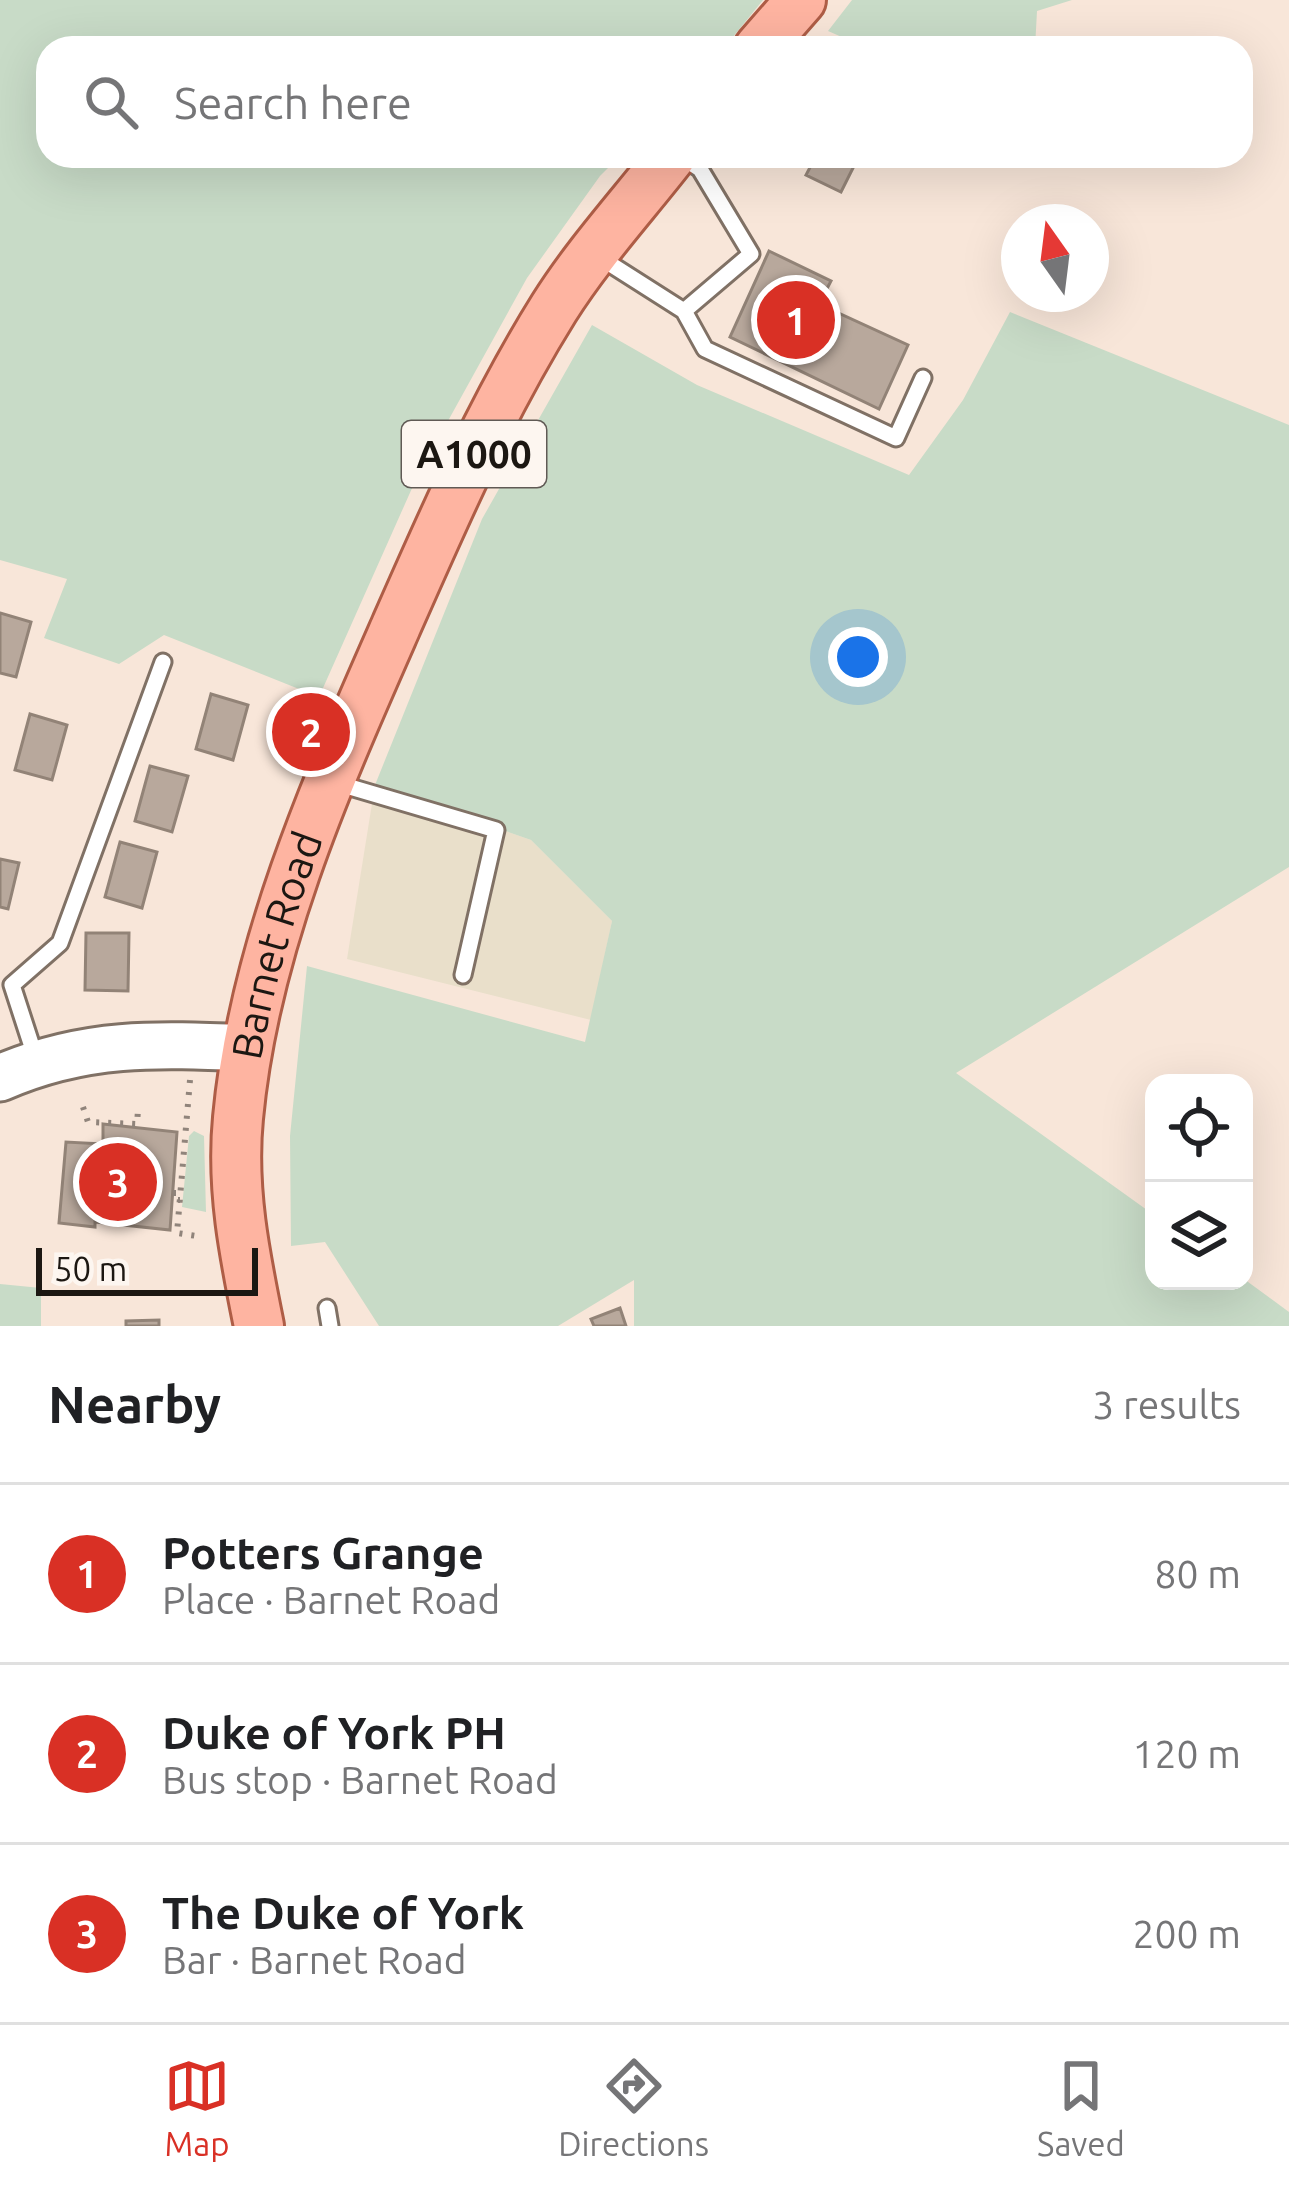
<!DOCTYPE html>
<html lang="en">
<head>
<meta charset="utf-8">
<style>
	:root { --surface:#fff; --page:#f2f2f2; --text:#202124; --muted:#757577; --line:#e0e0e0; --accent:#d93025 }
	body { margin:0; font-family:Ubuntu,sans-serif; background:var(--page); color:var(--text) }
	.controls { position:absolute; right:36px; bottom:36px; display:grid; overflow:hidden; border-radius:24px; box-shadow:0 12px 48px #0002 }
	.controls button { width:108px; height:108px; display:grid; place-items:center; padding:0; border:0; border-bottom:3px solid var(--line); background:var(--surface); color:var(--text); font:60px sans-serif }
	.compass { position:absolute; left:1001px; top:204px; width:108px; height:108px; border-radius:50%; background:var(--surface); box-shadow:0 12px 48px #0002; rotate:346deg }
	.scale { position:absolute; left:36px; bottom:30px; width:222px; box-sizing:border-box; padding-left:12px; border:6px solid #1c1712; border-top:0; font-size:33px; line-height:42px; white-space:nowrap; color:#1c1712; -webkit-text-stroke:9px #fdf6f0; paint-order:stroke }
	.you { position:absolute; left:858px; top:657px; width:42px; height:42px; margin:-30px; border:9px solid #fff; border-radius:50%; background:#1a73e8; box-shadow:0 0 0 18px #1a73e833 }
	.badge { display:grid; place-items:center; width:78px; height:78px; border-radius:50%; background:var(--accent); color:#fff; font-size:39px; font-weight:700 }
	.pin { position:absolute; translate:-50% -50%; border:6px solid #fff; box-shadow:0 3px 12px #0006 }
	.list { margin:0; padding:0; list-style:none }
	h2 { display:flex; justify-content:space-between; align-items:center; height:156px; margin:0; padding:0 48px; font-size:51px }
	h2 small { font-size:39px; font-weight:400; color:var(--muted) }
	.list li { display:grid; grid-template-columns:78px 1fr auto; gap:36px; align-items:center; box-sizing:border-box; height:180px; padding:0 48px; border-top:3px solid var(--line) }
	.list b { display:block; font-size:45px; white-space:nowrap }
	.list p { margin:0; font-size:39px; white-space:nowrap; color:var(--muted) }
	.list em { font-size:39px; font-style:normal; color:var(--muted) }
	.icon { flex:none; width:66px; height:66px; fill:none; stroke:currentColor; stroke-width:2; stroke-linecap:round; stroke-linejoin:round }
	.map { position:relative; flex:none; width:1289px; height:1326px; overflow:hidden }
	.search { position:absolute; background:var(--surface); box-shadow:0 12px 48px #0002; left:36px; right:36px; top:36px; height:132px; display:flex; align-items:center; gap:30px; box-sizing:border-box; padding:0 42px; border-radius:36px; color:var(--muted); font-size:45px }
	.sheet { height:696px; background:var(--surface) }
	nav { display:flex; justify-content:space-around; align-items:center; box-sizing:border-box; height:168px; border-top:3px solid var(--line); background:var(--surface); font-size:33px; color:var(--muted) }
	nav a { display:grid; justify-items:center; gap:6px }
	nav .on { color:var(--accent) }
	.map>svg:first-child { display:block }
	.industrial { fill:#e9dfca }
	.green { fill:#c8dbc7 }
	.building { fill:#b8a89c; stroke:#928377; stroke-width:3 }
	.lines { fill:none; stroke-linecap:round; stroke-linejoin:round }
	.lane-casing { stroke:#807165; stroke-width:21 }
	.secondary-casing { stroke:#807165; stroke-width:51 }
	.primary-casing { stroke:#ae5d46; stroke-width:54 }
	.path { stroke:#90847b; stroke-width:6; stroke-dasharray:3 9; stroke-linecap:butt }
	.lane { stroke:#fff; stroke-width:15 }
	.secondary { stroke:#fff; stroke-width:45 }
	.primary { stroke:#feb4a1; stroke-width:48 }
	.labels { text-anchor:middle; stroke-width:12; stroke-linejoin:round; paint-order:stroke }
	.shield { fill:#fdf6f0; stroke:#605a55; stroke-width:3 }
	.shield-label { font-size:39px; font-weight:bold; fill:#1c1712 }
	.street-label { font-size:42px; fill:#1c1712; stroke:#fdf6f0 }
</style>
</head>
<body>
<div class="map">
<svg width="1289" height="1326" viewBox="0 0 1289 1326">
	<rect width="100%" height="100%" fill="#f8e6d9"/>
	<!-- industrial -->
	<path class="industrial" d="M375 785 531 840 612 921 591 1020 347 959Z"/>
	<!-- green -->
	<path class="green" d="M0 0H763L724 48H48V156H620L600 176 527 278 417 477 319 697 164 635 119 664 44 638 67 579 0 560Z
		M852 0H1072L1037 11 1035 48H867L828 31Z
		M1010 312 1289 425V867L956 1073 1154 1215V1281L1244 1279 1289 1312V1326H634V1280L558 1326H379L325 1242 291 1246 290 1136 307 966 585 1042 612 921 531 840 375 785 482 519 592 325 697 385 909 475 963 400Z
		M194 1131 204 1136 206 1212 182 1207 189 1136Z
		M0 1284 41 1288V1326H0Z"/>
	<!-- building -->
	<path class="building" d="M816 156H859L841 192 806 175Z
		M769 251 831 281 819 304 908 345 879 409 730 337Z
		M0 613 31 622 16 677 0 673Z
		M211 694 248 705 233 760 196 749Z
		M30 714 67 725 52 780 15 770Z
		M150 766 188 776 172 832 135 821Z
		M120 842 157 852 142 908 105 897Z
		M0 859 19 863 8 909 0 907Z
		M86 933H129L128 991 85 990Z
		M103 1124 177 1132 170 1230 95 1222V1227L59 1223 66 1142 103 1144Z
		M620 1308 626 1326H594L591 1319Z
		M159 1320V1326H126V1321Z"/>
	<g class="lines">
		<!-- lane casing -->
		<g class="lane-casing">
			<path id="lane" d="M596 255 684 311 751 254 700 169 680 156
				M684 311 705 349 896 438 923 378
				M333 782 496 830 463 975
				M36 1059 12 985 60 943 163 662
				M327 1308 330 1326"/>
		</g>
		<!-- secondary casing -->
		<g class="secondary-casing">
			<path id="secondary" d="M0 1078C84 1041 157 1044 247 1048"/>
		</g>
		<!-- primary casing -->
		<g class="primary-casing">
			<g id="primary">
				<path d="M759 48 801 0"/>
				<path id="s1" d="M259 1326C245 1257 231 1189 238 1118 254 946 327 783 396 626 444 517 491 409 554 308 588 254 632 206 671 156"/>
			</g>
		</g>
		<!-- path -->
		<path class="path" d="M190 1080 177 1233 203 1237
			M83 1107 88 1122 137 1124 138 1110
			M173 1193H176V1200H180"/>
		<!-- lane -->
		<use href="#lane" class="lane"/>
		<!-- secondary -->
		<use href="#secondary" class="secondary"/>
		<!-- primary -->
		<use href="#primary" class="primary"/>
	</g>
	<g class="labels">
		<!-- shield labels -->
		<rect class="shield" x="402" y="421" width="144" height="66" rx="9"/>
		<g class="shield-label">
			<text x="474" y="468">A1000</text>
		</g>
		<!-- street labels -->
		<g class="street-label">
			<text dy="15" stroke="none"><textPath href="#s1" startOffset="387">Barnet Road</textPath></text>
		</g>
	</g>
</svg>
<div class="controls">
<button><svg class="icon" aria-label="locate" viewBox="0 0 24 24"><circle cx="12" cy="12" r="6"/><path d="M12 2v4M12 18v4M2 12h4M18 12h4"/></svg></button>
<button><svg class="icon" aria-label="layers" viewBox="0 0 24 24"><path d="M12 4l9 5-9 5-9-5zM3 14l9 5 9-5"/></svg></button>
</div>
<svg class="compass" viewBox="-18 -18 36 36"><path d="M0-13l5 13h-10z" fill="#e53935"/><path d="M0 13l5-13h-10z" fill="#757577"/></svg>
<div class="scale">50 m</div>
<div class="you"></div>
<div class="pin badge" style="left:796px;top:320px">1</div>
<div class="pin badge" style="left:311px;top:732px">2</div>
<div class="pin badge" style="left:118px;top:1182px">3</div>
<div class="search"><svg class="icon" aria-label="search" viewBox="0 0 24 24"><circle cx="10" cy="10" r="6"/><path d="M15 15l6 6"/></svg>Search here</div>
</div>
<section class="sheet">
<h2>Nearby<small>3 results</small></h2>
<ul class="list">
<li><span class="badge">1</span><div><b>Potters Grange</b><p>Place · Barnet Road</p></div><em>80 m</em></li>
<li><span class="badge">2</span><div><b>Duke of York PH</b><p>Bus stop · Barnet Road</p></div><em>120 m</em></li>
<li><span class="badge">3</span><div><b>The Duke of York</b><p>Bar · Barnet Road</p></div><em>200 m</em></li>
</ul>
</section>
<nav>
<a class="on"><svg class="icon" aria-label="map" viewBox="0 0 24 24"><path d="M3 6l6-2 6 2 6-2v14l-6 2-6-2-6 2zM9 4v14M15 6v14"/></svg>Map</a>
<a><svg class="icon" aria-label="directions" viewBox="0 0 24 24"><path d="M12 3l9 9-9 9-9-9zM9 14v-3h6M13 9l2 2-2 2"/></svg>Directions</a>
<a><svg class="icon" aria-label="saved" viewBox="0 0 24 24"><path d="M7 4h10v16l-5-4-5 4z"/></svg>Saved</a>
</nav>
</body>
</html>
